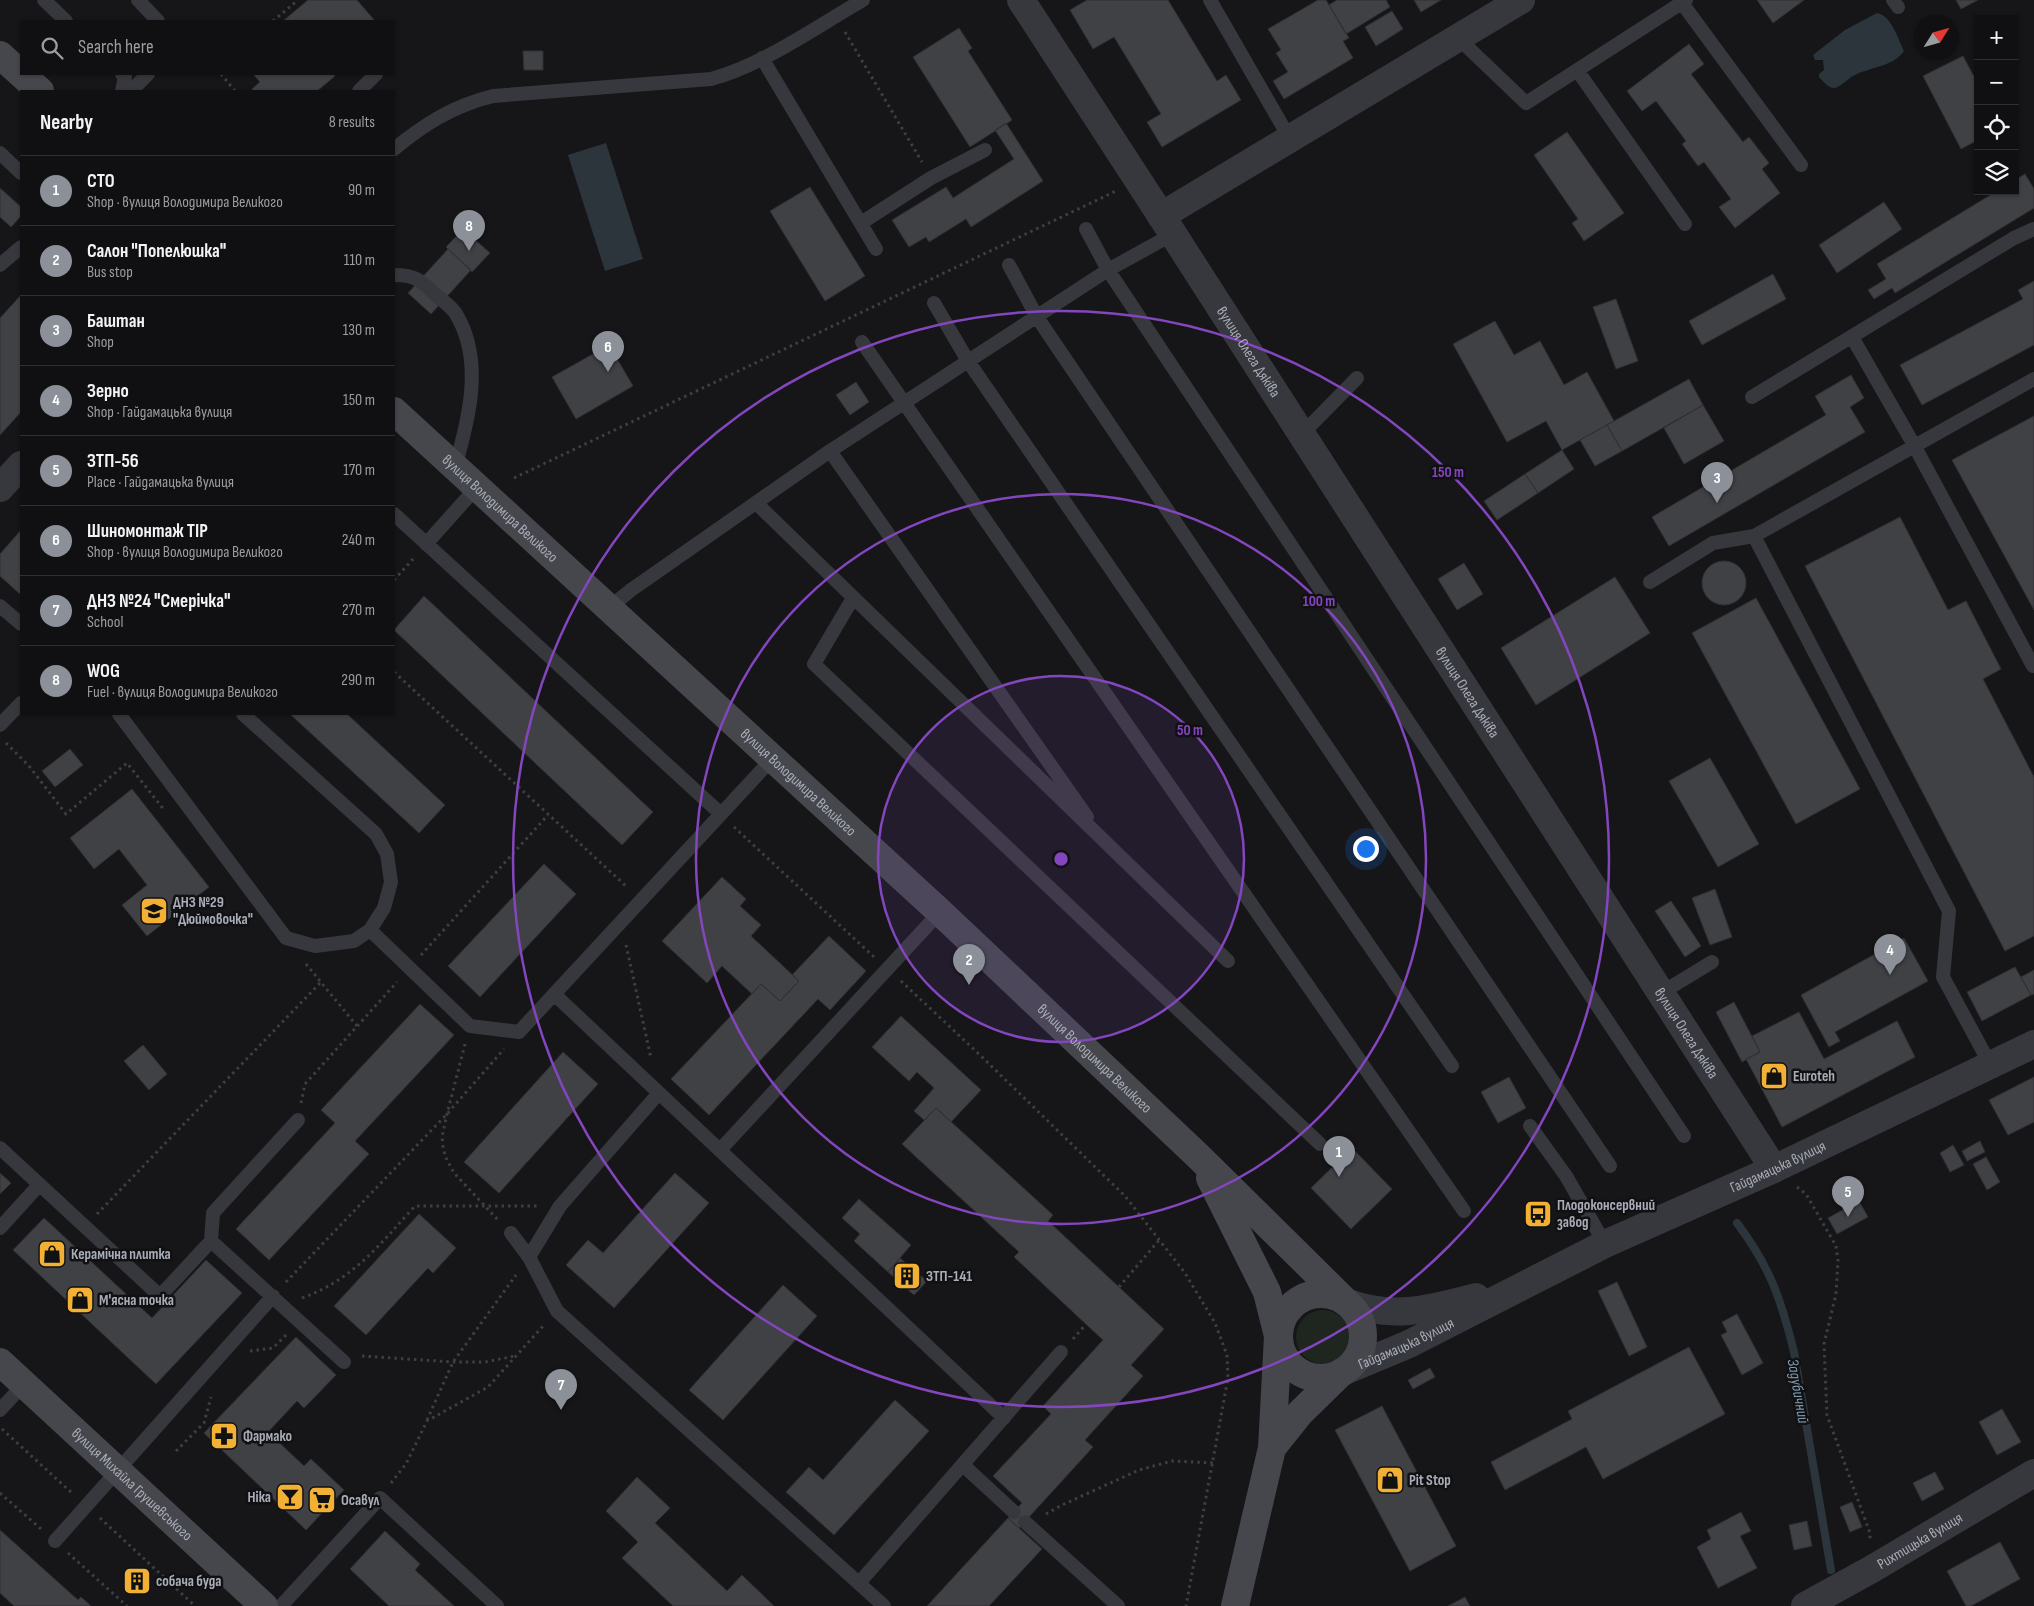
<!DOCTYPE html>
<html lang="en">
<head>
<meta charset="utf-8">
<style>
	:root { --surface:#101012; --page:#1e1e20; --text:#f1f3f6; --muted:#9c9d9f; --line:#303032; --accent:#8c9099 }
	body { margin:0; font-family:"Sofia Sans Condensed",sans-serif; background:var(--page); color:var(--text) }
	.controls { position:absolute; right:15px; top:15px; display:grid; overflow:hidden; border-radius:0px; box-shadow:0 1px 4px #0004 }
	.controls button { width:45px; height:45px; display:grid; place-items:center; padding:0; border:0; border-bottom:1px solid var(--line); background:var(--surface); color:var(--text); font:25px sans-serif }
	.compass { position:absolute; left:1914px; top:15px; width:45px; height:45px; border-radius:50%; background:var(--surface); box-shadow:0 1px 4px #0004; rotate:53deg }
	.you { position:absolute; left:1365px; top:848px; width:18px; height:18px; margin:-12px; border:4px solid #fff; border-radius:50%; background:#1a73e8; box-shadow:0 0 0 8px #1a73e833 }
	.badge { display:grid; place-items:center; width:32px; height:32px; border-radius:50%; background:var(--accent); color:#fff; font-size:16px; font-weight:700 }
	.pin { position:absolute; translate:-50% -41px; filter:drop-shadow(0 1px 2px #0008) }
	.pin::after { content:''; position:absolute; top:26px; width:18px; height:15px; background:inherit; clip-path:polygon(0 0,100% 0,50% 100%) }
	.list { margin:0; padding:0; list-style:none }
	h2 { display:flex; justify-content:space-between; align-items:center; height:65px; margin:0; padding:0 20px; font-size:21px }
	h2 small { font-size:16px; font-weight:400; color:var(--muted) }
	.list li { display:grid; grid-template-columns:32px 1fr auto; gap:15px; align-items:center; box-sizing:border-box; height:70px; padding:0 20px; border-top:1px solid var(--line) }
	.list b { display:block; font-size:19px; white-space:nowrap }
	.list p { margin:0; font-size:16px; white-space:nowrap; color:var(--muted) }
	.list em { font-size:16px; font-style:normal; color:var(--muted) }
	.icon { flex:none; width:28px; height:28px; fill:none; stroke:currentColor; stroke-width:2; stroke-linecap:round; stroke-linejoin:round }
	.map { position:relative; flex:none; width:2034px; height:1606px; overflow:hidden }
	.search { position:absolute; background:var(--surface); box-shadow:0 1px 4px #0004; left:20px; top:20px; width:375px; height:55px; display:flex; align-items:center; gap:12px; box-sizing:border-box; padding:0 18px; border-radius:0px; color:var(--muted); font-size:19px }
	.panel { position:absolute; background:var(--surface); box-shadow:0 1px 4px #0004; left:20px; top:90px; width:375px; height:625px; border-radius:0px }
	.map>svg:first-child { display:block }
	.green { fill:#1e261f }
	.water { fill:#2c353c }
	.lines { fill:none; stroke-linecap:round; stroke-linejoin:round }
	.stream { stroke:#2c353c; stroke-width:8 }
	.building { fill:#404145; stroke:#303034 }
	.path { stroke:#3d3f44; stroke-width:3; stroke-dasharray:2.5 4; stroke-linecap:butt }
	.lane { stroke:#37383d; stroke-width:14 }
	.street { stroke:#37383d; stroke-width:28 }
	.secondary { stroke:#45474d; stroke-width:28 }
	.ring { fill:none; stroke:#8446be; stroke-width:2.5 }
	.labels { text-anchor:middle; stroke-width:5; stroke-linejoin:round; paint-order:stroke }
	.street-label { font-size:15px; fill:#a8adb8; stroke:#111113 }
	.poi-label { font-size:15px; font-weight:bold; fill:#a8adb8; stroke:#111113; text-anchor:start }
	.water-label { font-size:16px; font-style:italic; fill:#7f9bb3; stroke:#111113 }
	.centre { fill:#8446be; stroke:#111113; stroke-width:2.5 }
	.ring-label { font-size:15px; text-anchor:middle; font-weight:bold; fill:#8446be; stroke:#111113; stroke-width:5; stroke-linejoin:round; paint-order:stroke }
</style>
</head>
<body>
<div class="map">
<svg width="2034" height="1606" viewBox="0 0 2034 1606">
	<rect width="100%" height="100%" fill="#161618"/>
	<!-- green -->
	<path class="green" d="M1296 1337a27 27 0 1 1 54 0a27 27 0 1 1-54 0Z"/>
	<!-- water -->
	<path class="water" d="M1877 13C1892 16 1898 39 1904 51 1893 67 1870 67 1855 75 1848 78 1842 86 1835 88 1829 89 1823 81 1819 77V74L1824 70 1823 60H1815L1813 55 1845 30Z
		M606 143 643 259 605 271 568 155Z"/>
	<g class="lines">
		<!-- stream -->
		<path class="stream" d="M1737 1223C1770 1267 1781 1299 1794 1352L1831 1570"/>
	</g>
	<!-- building -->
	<path class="building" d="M308 0H357L375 21H283Z
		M1087 0H1168L1217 81 1226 75 1241 100 1162 147 1147 122 1161 114 1114 37 1093 49 1070 10Z
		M1318 0H1326L1329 5 1349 38 1343 41 1353 58 1284 99 1273 81 1288 72 1276 53 1281 50 1268 29Z
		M1337 0H1386L1390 7 1346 34 1329 5Z
		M1414 0H1441L1421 12Z
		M1757 0H1804L1773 23Z
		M1956 0H1978L1961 9Z
		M1392 11 1403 29 1376 46 1365 27Z
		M959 28 972 48 968 51 1012 120 970 147 913 57Z
		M1689 44 1704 64 1691 74 1743 142 1749 137 1769 163 1762 169 1780 193 1735 228 1719 207 1731 199 1704 162 1698 166 1682 144 1686 141 1656 101 1642 111 1627 91Z
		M523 51H543V70H524Z
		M1963 56 1978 84V140L1961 149 1923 76Z
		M253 74H333L335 76 317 91H253L252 89 260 82Z
		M1006 123 1043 181 971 227 966 219 929 242 926 237 909 247 892 220 946 187 953 198 1014 159 995 130Z
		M1567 132 1624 213 1584 241 1572 223 1578 219 1534 155Z
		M2025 174 2034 189V208L1895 293 1892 288 1874 299 1868 290 1886 279 1877 264 1997 191H2015V180Z
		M810 187 865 276 825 301 770 211Z
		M0 188 21 207V216L11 227 0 217Z
		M1884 202 1902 229 1837 273 1819 245Z
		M463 229 490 253 472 272 446 247Z
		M448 249 471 270 431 314 408 293Z
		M1773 274 1786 299 1702 345 1689 321Z
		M2034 281V345L1922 405 1900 365 2023 299 2018 290Z
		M21 295V412L0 435V318Z
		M1616 299 1638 361 1616 369 1593 307Z
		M1495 321 1514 355 1540 341 1564 385 1587 372 1614 421 1562 450 1546 421 1507 442 1453 344Z
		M609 345 633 386 576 419 552 377Z
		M1851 375 1864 398 1850 407 1865 432 1669 546 1652 517 1826 415 1815 396Z
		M1689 379 1703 405 1622 451 1607 425Z
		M856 382 869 402 850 415 836 395Z
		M1703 405 1724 441 1684 464 1664 428Z
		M2034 416V610L1952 460Z
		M1607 425 1622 451 1595 466 1580 440Z
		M1562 450 1574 469 1538 493 1525 474Z
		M1525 474 1538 493 1497 520 1484 501Z
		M1900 517 1948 610 1966 601 2001 669 1983 679 2034 777V936L2005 951 1805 566Z
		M21 530V595L0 576V554Z
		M1702 583a22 22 0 1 1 44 0a22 22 0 1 1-44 0Z
		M1464 563 1483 594 1457 610 1438 579Z
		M1615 577 1650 633 1536 705 1501 648Z
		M424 596 653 812 622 845 394 630Z
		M1756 598 1860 789 1796 824 1692 633Z
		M290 714H347L445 805 419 833Z
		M70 749 83 765 55 787 42 771Z
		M1710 758 1759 844 1718 867 1669 781Z
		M132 789 209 887 147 936 122 905 147 885 119 849 94 869 70 838Z
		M544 864 576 894 480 997 448 966Z
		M722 877 746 899 740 906 761 925 751 936 799 981 780 1001 761 984 752 994 722 966 707 983 662 941Z
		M1715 889 1732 937 1710 945 1692 898Z
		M1671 901 1701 946 1685 957 1655 911Z
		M829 936 866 971 830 1010 818 999 709 1115 671 1079 761 984 780 1001 799 981 792 975Z
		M1904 938 1928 981 1835 1032 1840 1041 1829 1047 1801 995Z
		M2015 967 2031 995 1982 1021 1967 992Z
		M2034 970V994L2031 995 2021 977Z
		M1734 1002 1760 1052 1742 1062 1716 1012Z
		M420 1004 454 1035 355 1141 369 1154 269 1260 236 1229 335 1123 321 1110Z
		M1799 1012 1824 1059 1897 1021 1915 1057 1782 1127 1746 1059 1760 1052 1752 1036Z
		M901 1016 981 1090 951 1122 936 1108 924 1120 914 1111 934 1088 917 1072 909 1081 872 1047Z
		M143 1045 167 1074 149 1090 124 1061Z
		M563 1052 598 1084 499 1193 464 1162Z
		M1509 1077 1526 1108 1498 1123 1481 1092Z
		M2034 1077V1122L2008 1135 1989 1100Z
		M936 1108 1053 1215 1048 1221 1164 1329 1131 1365 1143 1376 1085 1440 1093 1447 1019 1528 1008 1518 1022 1503 993 1476 1051 1414 1043 1406 1103 1340 1014 1257 1019 1252 902 1144Z
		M1980 1141 1985 1152 1967 1161 1962 1151Z
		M1953 1145 1964 1165 1950 1172 1940 1153Z
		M1352 1148 1392 1189 1351 1229 1311 1188Z
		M1986 1157 2000 1182 1987 1190 1973 1164Z
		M0 1173 11 1183 0 1194Z
		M675 1173 709 1203 614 1308 566 1265 588 1240 603 1253Z
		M859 1199 911 1245 888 1272 854 1241 860 1234 842 1218Z
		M1859 1201 1868 1217 1837 1234 1828 1218Z
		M419 1214 456 1248 433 1273 428 1268 366 1335 334 1306Z
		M44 1218 152 1318 206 1260 242 1293 156 1384 13 1250Z
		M900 1258 927 1281 914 1295 888 1272Z
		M1617 1282 1647 1347 1629 1356 1598 1291Z
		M783 1285 817 1316 723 1420 689 1390Z
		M1737 1314 1763 1363 1742 1375 1721 1335 1727 1332 1722 1322Z
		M296 1337 336 1375 304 1408 297 1401 268 1432 304 1466 311 1459 344 1490 306 1530 204 1433Z
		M1689 1347 1725 1414 1603 1479 1586 1447 1505 1490 1491 1462 1572 1419 1568 1411Z
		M1430 1368 1435 1377 1413 1389 1408 1380Z
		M895 1400 929 1431 834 1535 786 1492 809 1467 823 1480Z
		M1382 1406 1456 1546 1410 1571 1335 1430Z
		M2002 1409 2021 1442 1997 1455 1979 1422Z
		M1935 1472 1944 1489 1922 1501 1913 1483Z
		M637 1477 670 1508 655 1523 727 1591 742 1575 774 1606H673L622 1558 638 1542 606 1511Z
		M1852 1502 1862 1527 1850 1532 1840 1507Z
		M1741 1512 1751 1531 1740 1536 1757 1568 1718 1588 1697 1547 1711 1539 1707 1530Z
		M1008 1518 1042 1549 989 1606H927Z
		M1807 1521 1812 1546 1794 1550 1789 1525Z
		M0 1530 78 1600 81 1597 91 1606H14L0 1593Z
		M385 1531 420 1564 415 1570 454 1606H389L350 1569Z
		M2000 1542 2020 1579 1971 1606H1966L1947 1571Z
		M1465 1597 1470 1606H1448Z"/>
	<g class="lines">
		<!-- path -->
		<path class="path" d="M273 21 298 0
			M845 32 922 162
			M221 74 235 91
			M514 478 1116 191
			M394 580 414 558
			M394 672 627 887
			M6 743 29 766 66 814 127 763 165 811
			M734 827 874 957
			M626 945 651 1058
			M421 955 548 815
			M306 964 357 1026
			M901 981 981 1056 1125 1196 1185 1273 1215 1323 1227 1355 1228 1378 1186 1606
			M465 1044 447 1114 442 1137 443 1146 445 1156 454 1173 498 1220
			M301 1103 305 1084 397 982
			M1797 1187 1806 1194 1836 1246 1838 1261 1836 1294 1824 1344 1827 1415 1870 1533V1541
			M97 1214 321 982
			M286 1282 447 1114 504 1049
			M1119 1287 1160 1239
			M302 1298C354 1279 379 1245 415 1206H539
			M1073 1339 1086 1324
			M250 1351 273 1348 286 1335
			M362 1356 453 1362H485L515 1356
			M427 1420 453 1362 516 1275
			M2 1429 73 1494
			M176 1451 204 1423 211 1397
			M391 1483 406 1464 427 1421 488 1387 544 1325
			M0 1493 41 1529
			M1046 1514 1062 1505 1139 1470 1172 1461 1213 1463
			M100 1518 195 1606
			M68 1553 127 1606"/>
		<!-- lane -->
		<path class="lane" d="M44 0 66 21
			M138 0 158 21
			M1210 0 1290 139
			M1893 0 1898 7
			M1682 3 1801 165
			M1458 38 1526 103 1686 0
			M762 58 876 249
			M1577 70 1685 224
			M122 91 125 77 122 74
			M131 91 148 74
			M359 91 376 74
			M394 149C426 123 453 106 493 96L711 79C763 65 816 27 863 0
			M0 153 21 173
			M861 223 931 178 985 150
			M1086 229 1108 270 1684 1136
			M0 265 21 247
			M1009 265 1037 317 1610 1166
			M394 275C417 275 421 281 437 296 443 301 452 307 456 314 484 360 469 419 455 467
			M934 303 968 361 1452 1066
			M1852 337 1914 445 2033 666
			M862 342 1464 1211
			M1752 397 2014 238 2034 229
			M1302 434 1357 378
			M830 451 1087 817
			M756 503 1228 961
			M394 514 721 814
			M1754 536 1949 911 1943 977 1991 1066
			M426 544 477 487
			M1650 582 1713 543 1754 536 2034 379
			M853 598 814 664 1320 1144
			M0 606 21 624
			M609 608 631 590 830 451 1108 270 1173 234
			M119 714 286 938 315 946 354 941 370 930 384 908 391 882 387 854 376 834 243 714
			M0 725 21 703
			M370 930 470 1026 519 1032 772 759
			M1661 993 1712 962
			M554 994 1004 1418
			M298 1120 213 1213 211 1241 344 1362
			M1530 1126 1566 1176 1605 1244
			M0 1148 160 1296 211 1241
			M720 1150 940 912
			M0 1228 39 1185
			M511 1233 529 1257 557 1311 884 1606
			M529 1257 560 1206 659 1093
			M0 1410 24 1384
			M963 1465 1014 1512
			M1025 1522 1118 1606
			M55 1541 273 1296
			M859 1583 1061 1352
			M281 1606 380 1498 497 1606"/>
		<!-- street -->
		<g class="street">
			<path id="s1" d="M1021 0 1173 234 1774 1169"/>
			<path d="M1161 216 1521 0"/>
			<path d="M0 488 21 465"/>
			<path d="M1346 1302C1392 1320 1430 1309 1476 1297"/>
			<path id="s2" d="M1342 1372 1409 1344 1605 1244 1774 1169 2034 1044"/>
			<path id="s3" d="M1805 1606 1872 1569 2034 1473"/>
		</g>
		<!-- secondary -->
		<g class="secondary">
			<path d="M0 55 40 91"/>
			<path id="s4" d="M394 411 940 912 1199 1157 1346 1302"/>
			<path d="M1210 1178 1267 1292 1278 1336 1272 1448 1235 1606"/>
			<circle cx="1321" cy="1336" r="42"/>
			<path id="s5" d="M0 1362 264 1606"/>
			<path d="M1272 1448 1300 1413 1342 1372"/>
		</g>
	</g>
	<!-- distance rings -->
	<circle cx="1061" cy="859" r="183" fill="#8446be" fill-opacity=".12"/>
	<g class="ring">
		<circle cx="1061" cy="859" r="183"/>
		<circle cx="1061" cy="859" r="365"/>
		<circle cx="1061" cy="859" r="548"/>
	</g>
	<!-- icons -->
	<defs>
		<g id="school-square" transform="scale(1.4375)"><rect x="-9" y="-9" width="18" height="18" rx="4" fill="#f2b134" stroke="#111113"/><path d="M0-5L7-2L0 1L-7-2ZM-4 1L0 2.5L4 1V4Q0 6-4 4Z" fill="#111"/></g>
		<g id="shop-square" transform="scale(1.4375)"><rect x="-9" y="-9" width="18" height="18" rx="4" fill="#f2b134" stroke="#111113"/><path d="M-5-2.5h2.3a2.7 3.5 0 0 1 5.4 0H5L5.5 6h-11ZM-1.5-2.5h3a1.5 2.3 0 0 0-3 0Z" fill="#111"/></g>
		<g id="bus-square" transform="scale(1.4375)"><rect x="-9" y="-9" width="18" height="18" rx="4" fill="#f2b134" stroke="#111113"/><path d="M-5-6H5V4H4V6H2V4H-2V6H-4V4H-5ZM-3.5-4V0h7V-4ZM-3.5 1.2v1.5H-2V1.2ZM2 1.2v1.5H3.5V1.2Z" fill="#111"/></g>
		<g id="building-square" transform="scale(1.4375)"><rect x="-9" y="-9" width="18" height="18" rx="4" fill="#f2b134" stroke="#111113"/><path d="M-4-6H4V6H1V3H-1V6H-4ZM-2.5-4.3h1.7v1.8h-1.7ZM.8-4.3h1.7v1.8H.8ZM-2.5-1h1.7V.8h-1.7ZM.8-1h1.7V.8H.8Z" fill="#111"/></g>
		<g id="pharmacy-square" transform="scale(1.4375)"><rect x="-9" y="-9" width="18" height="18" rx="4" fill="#f2b134" stroke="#111113"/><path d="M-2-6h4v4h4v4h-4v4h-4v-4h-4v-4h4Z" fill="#111"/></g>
		<g id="bar-square" transform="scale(1.4375)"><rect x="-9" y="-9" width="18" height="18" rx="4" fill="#f2b134" stroke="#111113"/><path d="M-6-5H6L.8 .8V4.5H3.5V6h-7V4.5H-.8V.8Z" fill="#111"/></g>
		<g id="supermarket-square" transform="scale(1.4375)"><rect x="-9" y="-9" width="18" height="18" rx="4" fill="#f2b134" stroke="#111113"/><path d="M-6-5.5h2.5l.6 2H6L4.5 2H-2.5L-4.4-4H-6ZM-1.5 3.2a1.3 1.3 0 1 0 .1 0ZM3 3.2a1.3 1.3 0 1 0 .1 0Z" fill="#111"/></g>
	</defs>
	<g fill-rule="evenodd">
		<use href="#school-square" x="154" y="911"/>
		<use href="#shop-square" x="1774" y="1076"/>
		<use href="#bus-square" x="1538" y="1214"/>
		<use href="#shop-square" x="52" y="1254"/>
		<use href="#building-square" x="907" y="1276"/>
		<use href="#shop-square" x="80" y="1300"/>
		<use href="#pharmacy-square" x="224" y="1436"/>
		<use href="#shop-square" x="1390" y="1480"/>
		<use href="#bar-square" x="290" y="1497"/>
		<use href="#supermarket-square" x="322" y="1500"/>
		<use href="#building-square" x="137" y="1581"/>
	</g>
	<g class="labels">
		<!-- street labels -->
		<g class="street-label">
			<text dy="5" stroke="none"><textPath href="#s1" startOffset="419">вулиця Олега Дяківа</textPath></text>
			<text dy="5" stroke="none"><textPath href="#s4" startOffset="144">вулиця Володимира Великого</textPath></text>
			<text dy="5" stroke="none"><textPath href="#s1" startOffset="824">вулиця Олега Дяківа</textPath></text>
			<text dy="5" stroke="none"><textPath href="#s4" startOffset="549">вулиця Володимира Великого</textPath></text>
			<text dy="5" stroke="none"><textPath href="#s1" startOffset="1229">вулиця Олега Дяківа</textPath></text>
			<text dy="5" stroke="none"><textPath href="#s4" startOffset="954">вулиця Володимира Великого</textPath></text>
			<text dy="5" stroke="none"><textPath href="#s2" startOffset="482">Гайдамацька вулиця</textPath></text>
			<text dy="5" stroke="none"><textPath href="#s2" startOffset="70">Гайдамацька вулиця</textPath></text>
			<text dy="5" stroke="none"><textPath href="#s5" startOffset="180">вулиця Михайла Грушевського</textPath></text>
			<text dy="5" stroke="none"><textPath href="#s3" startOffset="132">Рихтицька вулиця</textPath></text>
		</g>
		<!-- poi labels -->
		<g class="poi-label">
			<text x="173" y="907">ДНЗ №29<tspan x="173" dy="17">"Дюймовочка"</tspan></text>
			<text x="1793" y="1081">Euroteh</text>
			<text x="1557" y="1210">Плодоконсервний<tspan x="1557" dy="17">завод</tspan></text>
			<text x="71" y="1259">Керамічна плитка</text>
			<text x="926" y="1281">ЗТП-141</text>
			<text x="99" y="1305">М'ясна точка</text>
			<text x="243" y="1441">Фармако</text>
			<text x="1409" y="1485">Pit Stop</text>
			<text x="271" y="1502" text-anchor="end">Ніка</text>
			<text x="341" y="1505">Осавул</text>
			<text x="156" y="1586">собача буда</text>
		</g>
		<!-- water labels -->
		<g class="water-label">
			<text transform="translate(1799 1391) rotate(80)" y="6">Задубичний</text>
		</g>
	</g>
	<circle cx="1061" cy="859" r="8" class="centre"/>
	<g class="ring-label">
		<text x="1448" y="477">150 m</text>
		<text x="1319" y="606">100 m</text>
		<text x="1190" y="735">50 m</text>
	</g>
</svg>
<div class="controls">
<button>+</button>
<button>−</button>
<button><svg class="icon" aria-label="locate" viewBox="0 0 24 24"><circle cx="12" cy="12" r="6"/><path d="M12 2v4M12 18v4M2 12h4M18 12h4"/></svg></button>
<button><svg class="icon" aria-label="layers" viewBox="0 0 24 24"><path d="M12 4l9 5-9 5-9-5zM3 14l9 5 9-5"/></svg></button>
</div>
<svg class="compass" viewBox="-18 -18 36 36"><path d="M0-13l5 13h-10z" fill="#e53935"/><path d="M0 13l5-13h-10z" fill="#9c9d9f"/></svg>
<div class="you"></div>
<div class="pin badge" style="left:1339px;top:1177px">1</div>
<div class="pin badge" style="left:969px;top:985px">2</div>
<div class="pin badge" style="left:1717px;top:503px">3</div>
<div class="pin badge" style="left:1890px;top:975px">4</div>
<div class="pin badge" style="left:1848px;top:1217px">5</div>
<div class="pin badge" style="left:608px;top:372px">6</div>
<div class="pin badge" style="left:561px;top:1410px">7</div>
<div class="pin badge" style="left:469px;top:251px">8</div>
<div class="search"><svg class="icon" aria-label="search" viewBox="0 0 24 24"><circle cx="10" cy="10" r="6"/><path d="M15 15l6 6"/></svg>Search here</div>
<section class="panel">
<h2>Nearby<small>8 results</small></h2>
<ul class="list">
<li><span class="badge">1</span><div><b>СТО</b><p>Shop · вулиця Володимира Великого</p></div><em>90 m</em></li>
<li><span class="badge">2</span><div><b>Салон &quot;Попелюшка&quot;</b><p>Bus stop</p></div><em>110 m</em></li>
<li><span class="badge">3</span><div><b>Баштан</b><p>Shop</p></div><em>130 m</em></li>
<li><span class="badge">4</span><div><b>Зерно</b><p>Shop · Гайдамацька вулиця</p></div><em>150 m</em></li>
<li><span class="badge">5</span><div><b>ЗТП-56</b><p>Place · Гайдамацька вулиця</p></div><em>170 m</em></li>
<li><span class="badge">6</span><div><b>Шиномонтаж ТІР</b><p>Shop · вулиця Володимира Великого</p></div><em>240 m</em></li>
<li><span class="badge">7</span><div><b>ДНЗ №24 &quot;Смерічка&quot;</b><p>School</p></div><em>270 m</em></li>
<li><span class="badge">8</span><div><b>WOG</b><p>Fuel · вулиця Володимира Великого</p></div><em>290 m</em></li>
</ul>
</section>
</div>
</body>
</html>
